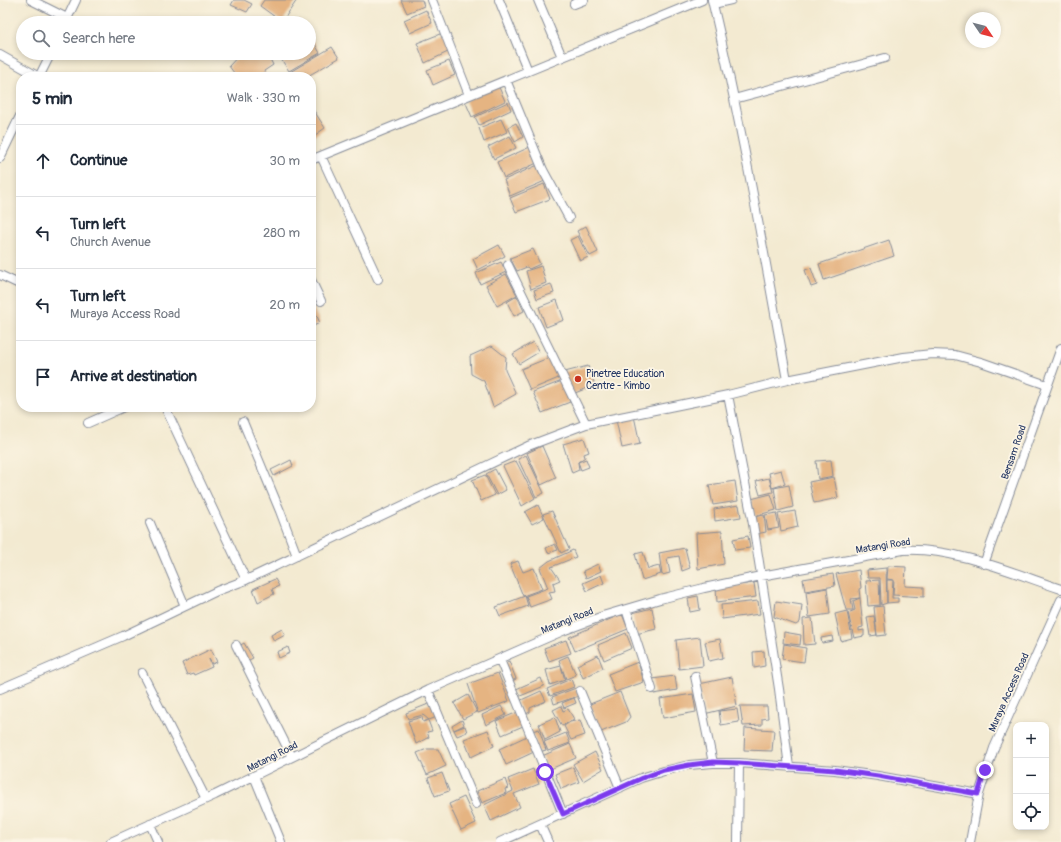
<!DOCTYPE html>
<html lang="en">
<head>
<meta charset="utf-8">
<style>
	:root { --surface:#fff; --page:#f6f6f7; --text:#1f2937; --muted:#747a83; --line:#e0e1e3 }
	body { margin:0; font-family:Pangolin,sans-serif; background:var(--page); color:var(--text) }
	.controls { position:absolute; right:12px; bottom:12px; display:grid; overflow:hidden; border-radius:8px; box-shadow:0 2px 6px #0003 }
	.controls button { width:36px; height:36px; display:grid; place-items:center; padding:0; border:0; border-bottom:1px solid var(--line); background:var(--surface); color:var(--text); font:20px sans-serif }
	.compass { position:absolute; left:965px; top:12px; width:36px; height:36px; border-radius:50%; background:var(--surface); box-shadow:0 2px 6px #0003; rotate:125deg }
	.stop { position:absolute; width:12px; height:12px; margin:-9px; border:3px solid #7c3aed; border-radius:50%; background:#fff }
	.stop.end { background:#7c3aed; border-color:#fff; box-shadow:0 1px 4px #0008 }
	.list { margin:0; padding:0; list-style:none }
	h2 { display:flex; justify-content:space-between; align-items:center; height:52px; margin:0; padding:0 16px; font-size:17px }
	h2 small { font-size:13px; font-weight:400; color:var(--muted) }
	.list li { display:grid; grid-template-columns:26px 1fr auto; gap:12px; align-items:center; box-sizing:border-box; height:72px; padding:0 16px; border-top:1px solid var(--line) }
	.list b { display:block; font-size:15px; white-space:nowrap }
	.list p { margin:0; font-size:13px; white-space:nowrap; color:var(--muted) }
	.list em { font-size:13px; font-style:normal; color:var(--muted) }
	.icon { flex:none; width:22px; height:22px; fill:none; stroke:currentColor; stroke-width:2; stroke-linecap:round; stroke-linejoin:round }
	.map { position:relative; flex:none; width:1061px; height:842px; overflow:hidden }
	.search { position:absolute; background:var(--surface); box-shadow:0 2px 6px #0003; left:16px; top:16px; width:300px; height:44px; display:flex; align-items:center; gap:10px; box-sizing:border-box; padding:0 14px; border-radius:22px; color:var(--muted); font-size:15px }
	.panel { position:absolute; background:var(--surface); box-shadow:0 2px 6px #0003; left:16px; top:72px; width:300px; height:340px; border-radius:16px }
	.map>svg:first-child { display:block }
	.building { fill:#e5b482 }
	.lines { fill:none; stroke-linecap:round; stroke-linejoin:round }
	.minor-casing { stroke:#878c98; stroke-width:10 }
	.minor { stroke:#fff; stroke-width:8 }
	.route { stroke:#7c3aed; stroke-width:5 }
	.poi-dot { fill:#c8321e; stroke:#fcf5e5; stroke-width:1.5 }
	.labels { text-anchor:middle; stroke-width:3.5; stroke-linejoin:round; paint-order:stroke }
	.poi-label { font-size:10px; fill:#1b2f5e; stroke:#fcf5e5; text-anchor:start }
	.street-label { font-size:10px; fill:#1b2f5e; stroke:#fcf5e5 }
</style>
</head>
<body>
<div class="map">
<svg width="1061" height="842" viewBox="0 0 1061 842">
	<rect width="100%" height="100%" fill="#fcf5e5"/>
	<filter id="ink" filterUnits="userSpaceOnUse"><feTurbulence type="fractalNoise" baseFrequency=".025" numOctaves="2"/><feDisplacementMap in="SourceGraphic" scale="8" xChannelSelector="R" yChannelSelector="G"/><feConvolveMatrix kernelMatrix="1 2 1 2 8 2 1 2 1" color-interpolation-filters="sRGB"/></filter>
	<filter id="wash" filterUnits="userSpaceOnUse"><feTurbulence type="fractalNoise" baseFrequency=".012" numOctaves="4" result="noise"/><feDisplacementMap in="SourceGraphic" scale="16" xChannelSelector="R" yChannelSelector="G"/><feGaussianBlur stdDeviation="0.9" result="paint"/><feColorMatrix in="noise" values="0 0 0 0 0 0 0 0 0 0 0 0 0 0 0 0 0 1.4 0 .05"/><feComposite in="paint" operator="in"/></filter>
	<g filter="url(#wash)">
		<rect width="100%" height="100%" fill="#f3ead1"/>
		<g id="blocks">
			<!-- building -->
			<path class="building" d="M234 0H244L252 4 247 12 231 5Z
				M264 0H297L282 22 260 6Z
				M401 0H422L424 6 407 13Z
				M426 10 432 23 410 33 404 20Z
				M445 32 452 50 425 63 417 43Z
				M309 34 320 53 289 71 277 53H309Z
				M332 47 339 58 306 77H293L290 72Z
				M241 53H272L274 56 270 59 273 65 264 71 267 77H255L254 75 251 77H237L229 66Z
				M449 61 455 75 433 85 427 70Z
				M498 85 505 101 472 117 465 101Z
				M508 102 511 110 479 125 475 117Z
				M311 106 325 128 311 138Z
				M501 119 507 132 484 142 479 128Z
				M516 123 523 137 515 142 508 127Z
				M510 136 516 148 494 159 488 147Z
				M530 147 537 163 504 178 497 162Z
				M538 165 545 181 510 196 504 180Z
				M544 184 550 199 516 212 510 198Z
				M586 226 598 252 590 256 577 231Z
				M578 236 588 257 580 261 570 240Z
				M889 240 894 256 824 280 819 264Z
				M499 245 505 256 478 270 473 259Z
				M533 249 540 264 529 269 527 267 517 271 510 258Z
				M501 262 506 272 480 284 476 273Z
				M541 266 546 283 531 289 526 271Z
				M811 268 817 285 811 287 805 270Z
				M506 274 517 295 497 306 486 285Z
				M551 284 554 293 537 299 534 290Z
				M517 296 524 311 514 316 507 302Z
				M557 300 564 320 546 327 539 307Z
				M311 303 320 323 311 327Z
				M533 342 539 352 519 364 513 354Z
				M492 346 506 357 505 370 516 394 493 407 484 381 471 374 470 356Z
				M553 356 561 377 530 390 521 369Z
				M588 366 595 385 570 395 561 373Z
				M562 381 570 402 542 413 533 392Z
				M634 416 640 444 622 448 616 420Z
				M584 438 589 452 584 454 585 457 578 462 579 470 572 473 563 444Z
				M542 446 556 478 541 485 527 453Z
				M526 455 544 493 536 497 518 459Z
				M586 459 589 467 581 470 578 462Z
				M291 460 293 466 274 476 271 470Z
				M831 460 833 476 818 479 816 461Z
				M516 461 535 498 522 506 503 466Z
				M495 469 506 490 497 495 486 474Z
				M781 470 785 484 772 488 769 473Z
				M485 475 495 495 481 501 472 480Z
				M834 477 838 498 814 503 809 482Z
				M769 478 773 492 760 495 756 481Z
				M735 481 738 501 713 505 709 485Z
				M789 485 793 507 778 511 774 488Z
				M771 494 776 510 755 516 751 499Z
				M538 505 544 518 532 524 525 512Z
				M739 505 741 517 715 521 714 509Z
				M552 511 569 549 561 553 543 514Z
				M795 511 798 527 781 531 778 514Z
				M776 513 779 528 768 530 765 515Z
				M764 515 766 532 756 534 753 517Z
				M722 531 724 564 698 569 696 533Z
				M748 536 750 548 735 550 733 539Z
				M555 544 558 550 548 553 546 548Z
				M685 548 690 568 682 571 679 556 667 558 670 573 662 575 659 553Z
				M573 550 576 557 551 567 560 580 553 583 555 591 549 592 552 599 530 607 526 596 548 588 540 568 549 561Z
				M643 552 648 569 659 566 661 574 642 580 635 554Z
				M518 561 523 572 534 568 542 589 523 596 510 564Z
				M598 564 601 571 586 578 583 571Z
				M888 566 906 567 905 586 924 587V597L893 595 894 580 887 579Z
				M886 568 887 603 881 605 880 578H868L867 570Z
				M859 570 861 588 859 589 860 598 863 627 859 628V631L864 630V636L854 638 848 613 855 610 853 601 860 598 851 599 853 610H846L836 574Z
				M833 574 835 586 805 591 803 579Z
				M601 575 604 583 587 591 583 583Z
				M275 579 279 586 272 589 274 594 258 602 253 589Z
				M879 580 880 605 868 606 866 581Z
				M887 580H893L892 598H898V602L887 603Z
				M754 583 756 597 717 602 716 588Z
				M827 588 830 614 809 617 806 592Z
				M525 596 528 606 500 616 496 607Z
				M698 596 700 610 690 612 688 598Z
				M758 601 760 614 722 619 721 605Z
				M776 601 802 605 800 622 796 625 774 617Z
				M883 606 886 635 877 636 874 607Z
				M652 608 656 629 636 634 632 613Z
				M847 611 852 638 841 641 835 614Z
				M622 614 628 629 575 651 569 637Z
				M874 616 877 635 870 636 867 617Z
				M812 618 815 644 804 645 803 619Z
				M282 629 285 635 274 641 271 635Z
				M784 632 801 635 800 645 783 643Z
				M626 633 632 648 604 660 598 645Z
				M832 636 833 641 822 643 821 638Z
				M700 637 703 666 679 669 676 640Z
				M720 639 723 658 709 661 705 642Z
				M566 640 571 653 549 661 544 648Z
				M244 643 253 658 247 661 239 646Z
				M784 644 806 648 804 662 782 659Z
				M288 647 290 653 279 658 277 652Z
				M211 649 217 662 212 664 209 659 212 667 194 675 193 673 187 675 182 663Z
				M764 651 765 666 754 668 753 652Z
				M598 655 603 668 583 678 577 665Z
				M568 656 576 675 566 679 559 660Z
				M509 661 516 679 510 682 503 664Z
				M638 662 644 682 615 692 608 674Z
				M561 666 565 680 550 685 546 670Z
				M498 673 509 701 478 713 468 684Z
				M675 676 677 690 654 694 652 679Z
				M732 677 737 706 704 714 699 684Z
				M541 678 544 686 518 697 514 690Z
				M571 679 574 687 550 696 547 689Z
				M576 688 579 696 554 704 552 697Z
				M541 691 546 701 530 708V712L524 715 517 702Z
				M620 692 630 717 626 722 601 732 590 704Z
				M693 694 696 712 663 718 660 699Z
				M468 695 477 712 463 719 454 703Z
				M574 698 576 703 564 708 562 703Z
				M431 703 437 717 429 720 423 715 408 719 406 713Z
				M501 706 506 715 486 725 482 715Z
				M561 706 563 711 568 709 574 719 562 726 553 710Z
				M740 706H767L768 718 762 719V725L743 726Z
				M737 709 739 722 721 725 719 711Z
				M518 712 523 726 502 735 496 721Z
				M422 717 423 722 428 720 432 731 427 732 429 737 416 744 408 721Z
				M555 717 560 732 545 740 539 724Z
				M462 720 464 725 454 730 452 726Z
				M580 720 585 735 571 740 564 726 570 722Z
				M465 726 467 732 457 736 454 730Z
				M745 728 774 730 772 751 744 750Z
				M539 729 546 750 539 752 532 731Z
				M488 730 494 746 471 757 464 739Z
				M566 733 570 743 548 751 544 742Z
				M527 736 534 752 506 765 499 749Z
				M570 744 576 758 548 770 542 756Z
				M427 749H438L446 766 427 775 417 753Z
				M595 752 603 769 583 781 573 764Z
				M573 767 579 782 561 789 555 774Z
				M533 769 539 784 514 794 520 807 491 821 484 805 513 791 508 779Z
				M442 773 449 791 435 796 428 778Z
				M505 779 508 788 505 789 506 793 482 803 477 791Z
				M464 797 476 823 461 830 449 804Z"/>
		</g>
	</g>
	<g filter="url(#ink)">
		<use href="#blocks" fill-opacity="0" stroke="#878c98" stroke-width="1"/>
		<g class="lines">
			<!-- minor casing -->
			<g class="minor-casing">
				<path id="minor" d="M31 0 67 18
					M432 0 469 95
					M499 0 528 71
					M538 0 562 57
					M712 0C742 126 764 253 787 380
					M574 4 584 0
					M713 4 731 0
					M65 23 76 0
					M0 55 39 77
					M39 77 51 53
					M506 80 543 170 569 218
					M734 99 885 58
					M321 156 378 279
					M0 158 21 114
					M311 160 702 0
					M508 265 586 424
					M0 275 21 285
					M311 280 321 301
					M728 395 753 524 779 689 789 767
					M165 407 246 580
					M243 422 280 511 297 556
					M88 423 124 407
					M150 523 185 606
					M984 564 1061 348
					M626 609 652 689
					M236 645 292 757
					M500 660 563 814
					M142 673 206 799
					M695 676 713 763
					M0 689 123 636 217 591 246 580 528 446 586 424 728 395 787 380 904 357 932 354 955 355 981 362 1047 385
					M428 690 476 804
					M580 691 620 788
					M254 776 281 842
					M150 824 158 842
					M540 824 548 842
					M111 842 215 795 428 690 565 630 606 615 660 599 704 588 761 576 903 550C953 547 1013 573 1061 589
					M500 842 641 778 664 771 689 765 713 763H739L835 770 878 776 979 794
					M738 842 739 763
					M970 842 979 794 994 748 1061 600"/>
			</g>
			<!-- minor -->
			<use href="#minor" class="minor"/>
		</g>
	</g>
	<g class="lines" filter="url(#ink)">
		<!-- route -->
		<path class="route" d="M545 772 563 814 642 778 664 770 689 765 713 762 739 763 835 770 878 776 978 794 985 770"/>
	</g>
	<!-- markers -->
	<circle class="poi-dot" cx="578" cy="379" r="4"/>
	<g class="labels">
		<!-- poi labels -->
		<g class="poi-label">
			<text x="586" y="377">Pinetree Education<tspan x="586" dy="12">Centre - Kimbo</tspan></text>
		</g>
		<!-- street labels -->
		<g class="street-label">
			<text transform="translate(1013 452) rotate(-71)" y="4">Bensam Road</text>
			<text transform="translate(883 545) rotate(-9)" y="4">Matangi Road</text>
			<text transform="translate(567 620) rotate(-22)" y="4">Matangi Road</text>
			<text transform="translate(1008 692) rotate(-66)" y="4">Muraya Access Road</text>
			<text transform="translate(272 756) rotate(-27)" y="4">Matangi Road</text>
		</g>
	</g>
</svg>
<div class="controls">
<button>+</button>
<button>−</button>
<button><svg class="icon" aria-label="locate" viewBox="0 0 24 24"><circle cx="12" cy="12" r="6"/><path d="M12 2v4M12 18v4M2 12h4M18 12h4"/></svg></button>
</div>
<svg class="compass" viewBox="-18 -18 36 36"><path d="M0-13l5 13h-10z" fill="#e53935"/><path d="M0 13l5-13h-10z" fill="#747a83"/></svg>
<div class="stop" style="left:545px;top:772px"></div>
<div class="stop end" style="left:985px;top:770px"></div>
<div class="search"><svg class="icon" aria-label="search" viewBox="0 0 24 24"><circle cx="10" cy="10" r="6"/><path d="M15 15l6 6"/></svg>Search here</div>
<section class="panel">
<h2>5 min<small>Walk · 330 m</small></h2>
<ul class="list">
<li><svg class="icon" aria-label="ahead" viewBox="0 0 24 24"><path d="M12 20V5M6 11l6-6 6 6"/></svg><div><b>Continue</b></div><em>30 m</em></li>
<li><svg class="icon" aria-label="left" viewBox="0 0 24 24"><path d="M17 20v-9H6M10 6l-5 5 5 5"/></svg><div><b>Turn left</b><p>Church Avenue</p></div><em>280 m</em></li>
<li><svg class="icon" aria-label="left" viewBox="0 0 24 24"><path d="M17 20v-9H6M10 6l-5 5 5 5"/></svg><div><b>Turn left</b><p>Muraya Access Road</p></div><em>20 m</em></li>
<li><svg class="icon" aria-label="arrive" viewBox="0 0 24 24"><path d="M6 21V4h12l-3 4 3 4H6"/></svg><div><b>Arrive at destination</b></div></li>
</ul>
</section>
</div>
</body>
</html>
